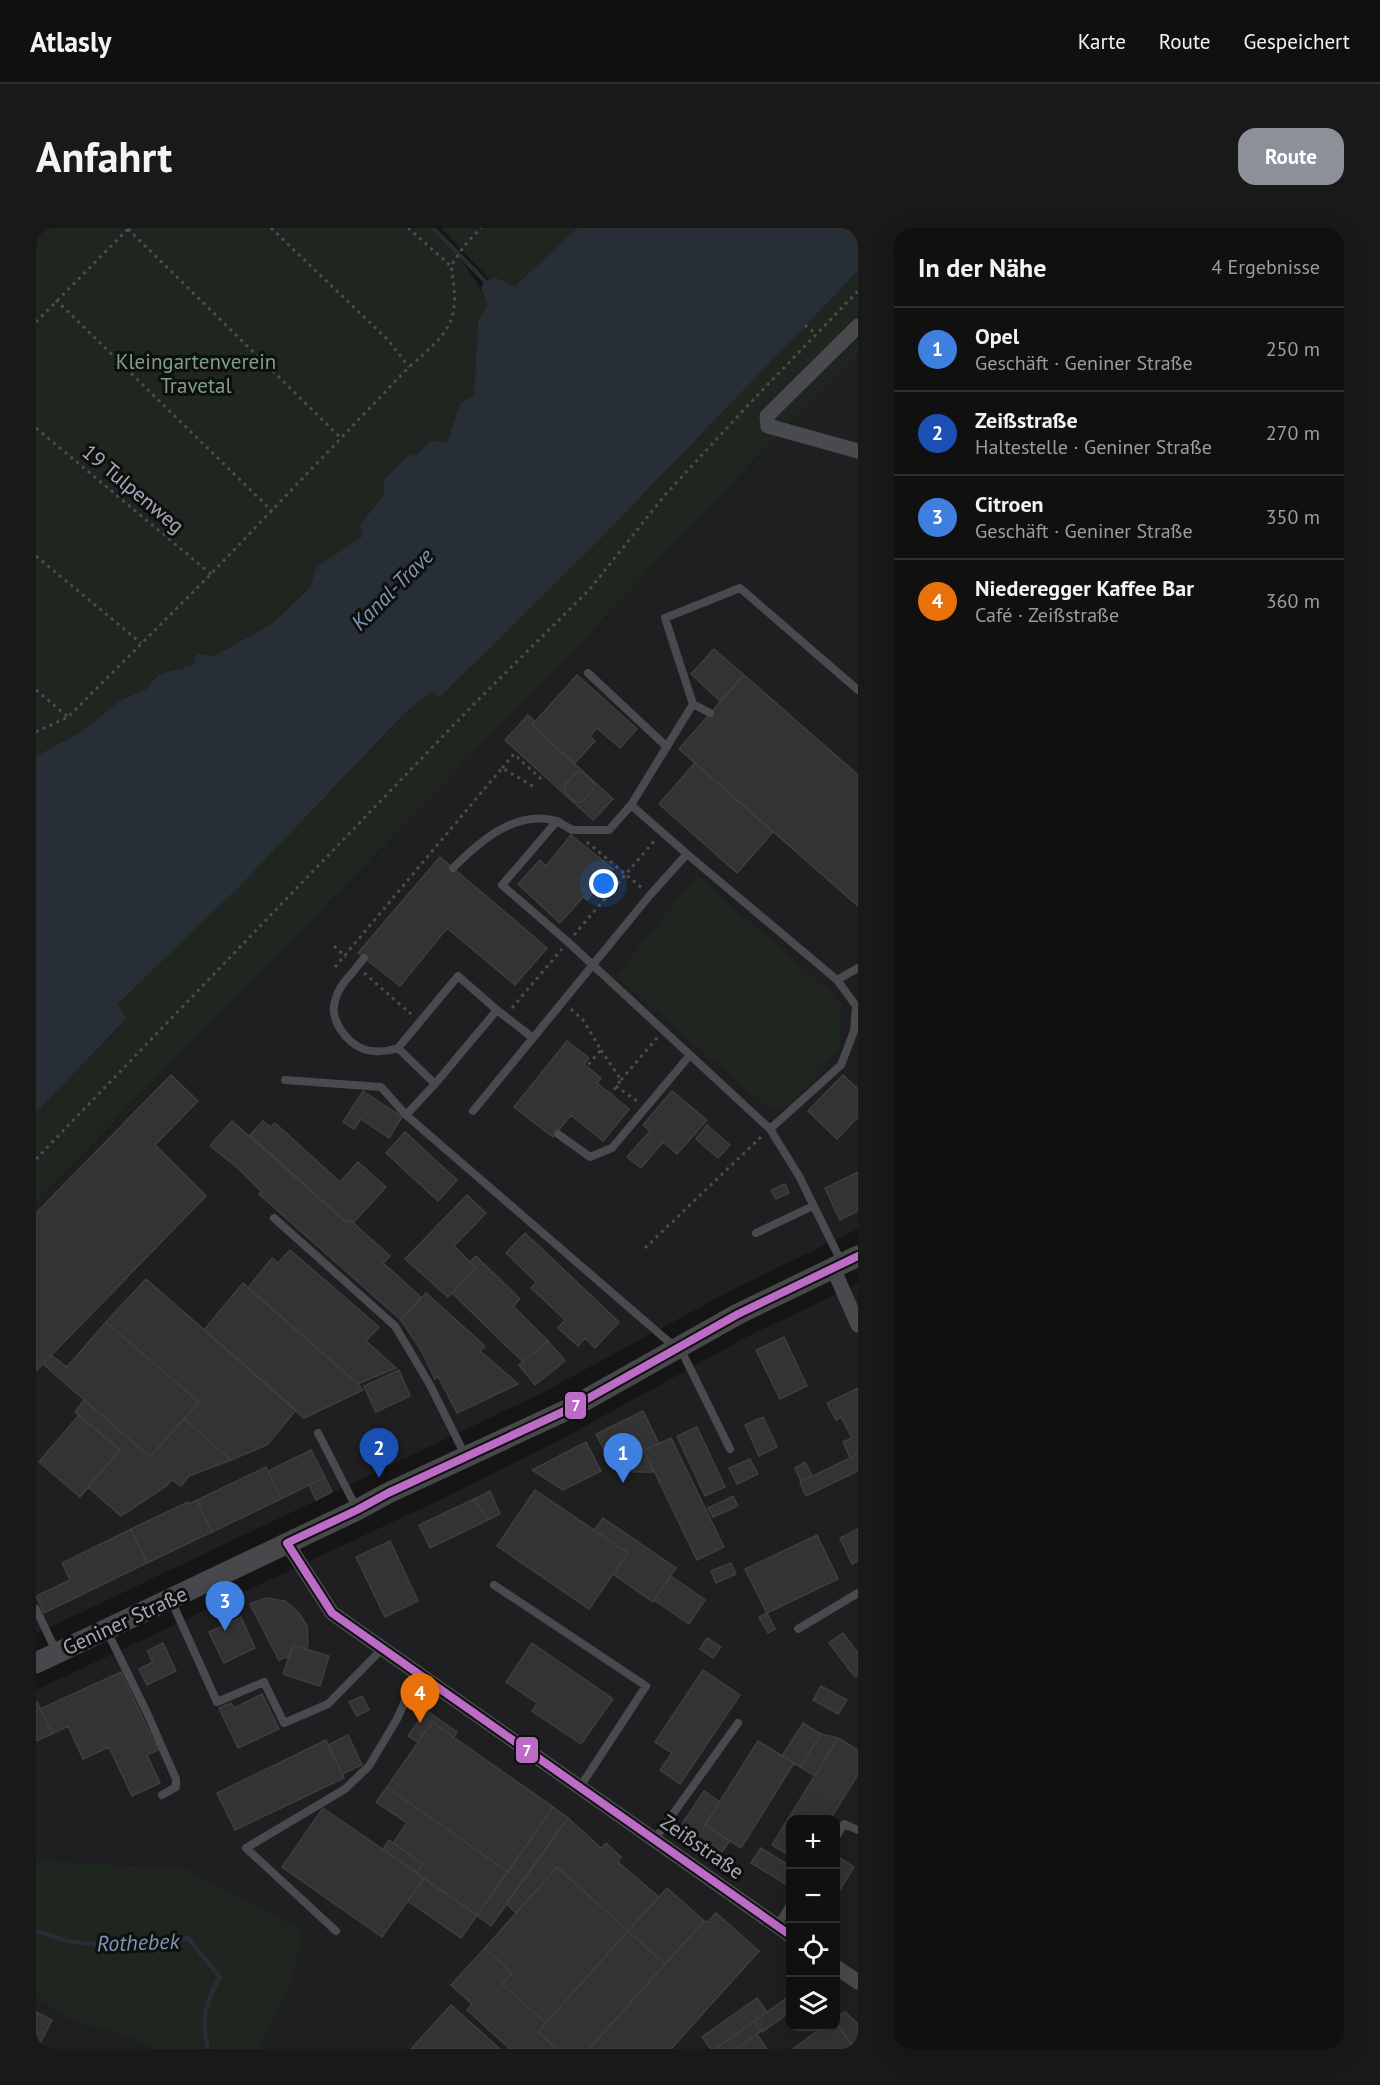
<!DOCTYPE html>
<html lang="de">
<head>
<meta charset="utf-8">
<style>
	:root { --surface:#101010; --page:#191919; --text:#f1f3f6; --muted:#9c9d9f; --line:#303030; --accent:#8c9099 }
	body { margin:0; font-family:"PT Sans",sans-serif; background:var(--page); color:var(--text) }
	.controls { position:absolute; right:18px; bottom:18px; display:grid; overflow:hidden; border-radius:12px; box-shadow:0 6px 24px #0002 }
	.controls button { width:54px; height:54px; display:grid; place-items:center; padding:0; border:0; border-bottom:2px solid var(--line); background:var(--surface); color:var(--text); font:30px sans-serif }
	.you { position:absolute; left:568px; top:656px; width:21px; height:21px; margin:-15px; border:4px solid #fff; border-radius:50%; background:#1a73e8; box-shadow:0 0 0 9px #1a73e833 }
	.badge { display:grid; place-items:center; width:39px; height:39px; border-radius:50%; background:var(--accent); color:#fff; font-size:20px; font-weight:700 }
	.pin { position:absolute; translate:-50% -50px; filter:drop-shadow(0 2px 3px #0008) }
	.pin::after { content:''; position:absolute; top:32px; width:21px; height:18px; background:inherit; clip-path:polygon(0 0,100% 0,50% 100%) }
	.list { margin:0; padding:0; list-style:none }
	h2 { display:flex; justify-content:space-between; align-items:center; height:78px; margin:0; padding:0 24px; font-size:26px }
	h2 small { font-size:20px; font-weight:400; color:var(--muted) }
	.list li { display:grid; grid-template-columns:39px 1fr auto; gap:18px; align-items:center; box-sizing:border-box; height:84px; padding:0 24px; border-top:2px solid var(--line) }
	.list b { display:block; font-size:22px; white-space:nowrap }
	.list p { margin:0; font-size:20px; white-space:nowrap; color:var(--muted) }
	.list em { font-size:20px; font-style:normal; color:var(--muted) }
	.icon { flex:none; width:33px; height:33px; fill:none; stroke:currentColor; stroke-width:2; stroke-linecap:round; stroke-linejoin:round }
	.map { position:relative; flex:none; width:822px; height:1821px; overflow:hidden; border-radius:18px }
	header { display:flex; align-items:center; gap:36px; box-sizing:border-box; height:84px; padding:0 30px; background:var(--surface); border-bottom:2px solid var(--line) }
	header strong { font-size:28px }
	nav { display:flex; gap:33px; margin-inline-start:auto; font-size:21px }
	.intro { display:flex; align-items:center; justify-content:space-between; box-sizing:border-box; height:144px; padding:0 36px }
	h1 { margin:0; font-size:42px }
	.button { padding:15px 27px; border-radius:18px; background:var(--accent); color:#fff; font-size:21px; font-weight:700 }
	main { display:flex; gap:36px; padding:0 36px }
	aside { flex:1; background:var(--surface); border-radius:18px; box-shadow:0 6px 24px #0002 }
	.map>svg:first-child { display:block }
	.built { fill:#1f1f21; fill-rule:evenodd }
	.green { fill:#1f251f }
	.water { fill:#282e36 }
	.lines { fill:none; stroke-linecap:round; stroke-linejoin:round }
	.stream { stroke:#282e36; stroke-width:4.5 }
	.building { fill:#333334; stroke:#3d3e41; stroke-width:1.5 }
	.path { stroke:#4b4b50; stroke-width:3; stroke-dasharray:3 4.5; stroke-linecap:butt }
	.service { stroke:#494a4e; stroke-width:8 }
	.minor { stroke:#494a4e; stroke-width:15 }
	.secondary { stroke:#48484c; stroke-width:21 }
	.service-bridge { stroke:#494a4e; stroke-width:8 }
	.bus-1-casing { stroke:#0f0f10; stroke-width:12 }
	.bus-1 { stroke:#bc6bc6; stroke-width:8 }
	.labels { text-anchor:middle; stroke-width:6; stroke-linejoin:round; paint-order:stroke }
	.park-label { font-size:21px; fill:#7ca181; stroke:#0f0f10 }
	.street-label { font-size:21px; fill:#a5a9b6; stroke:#0f0f10 }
	.water-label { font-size:22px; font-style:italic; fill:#7b95b2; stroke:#0f0f10 }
	.line-badge { stroke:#0f0f10; stroke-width:2 }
	.badge-label { font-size:16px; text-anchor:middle; font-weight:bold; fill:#fff }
</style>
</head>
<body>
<header>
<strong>Atlasly</strong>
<nav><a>Karte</a><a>Route</a><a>Gespeichert</a></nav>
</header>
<div class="intro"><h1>Anfahrt</h1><a class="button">Route</a></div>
<main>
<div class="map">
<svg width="822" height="1821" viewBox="0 0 822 1821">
	<rect width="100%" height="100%" fill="#151515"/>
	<!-- built -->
	<path class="built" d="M822 127V1001L696 1062 504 1166 0 1406V974L479 484 739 210Z
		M822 1056V1821H223L254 1759 150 1641 0 1632V1462L416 1266 526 1211 712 1108ZM754 1592H800V1798H754Z
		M0 1769 38 1795 78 1803 118 1821H0Z"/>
	<!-- green -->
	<path class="green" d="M0 0H394C417 23 440 45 451 76L442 92 438 167 424 175 411 215 394 212 324 296 328 308 280 339 274 359 237 395 178 428 162 425 157 437 123 446 110 461 85 472 46 503 0 528Z
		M405 0H541L479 58 458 49 453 51Z
		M822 43V127L739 210 479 484 0 974V885L91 790 82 776 205 657 371 483 396 464 403 469Z
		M661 648 794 763 805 777 803 821 773 858 747 880H741L729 877 579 748Z
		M0 1632 150 1641 267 1703 254 1759 223 1821H118L78 1803 38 1795 0 1769Z"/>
	<!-- water -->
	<path class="water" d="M541 0H822V43L563 312 403 470 396 464 371 483 205 657 82 776 91 790 0 885V528L46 503 85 472 110 461 123 446 157 437 161 425 178 428 237 395 274 359 280 339 327 308 324 296 348 267V251L372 228 382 226 394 212 411 215 424 175 438 167 442 92 451 76 445 59 449 53 458 49 479 58Z"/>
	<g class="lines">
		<!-- stream -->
		<path class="stream" d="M397 0 449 53
			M0 1703 31 1713 65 1717 152 1710 184 1749C169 1774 165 1792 172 1821"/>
	</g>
	<!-- building -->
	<path class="building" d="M678 421 708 447 684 473 655 446Z
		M541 447 601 501 584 520 561 500 554 508 559 513 538 536 496 497Z
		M708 447 822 547V678L643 521Z
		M492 487 499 494 496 497 577 571 557 592 469 512Z
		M659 535 737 604 701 645 623 576Z
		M546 544 558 555V560L546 574H540L529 564 528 558 540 545Z
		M535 607 577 641 551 672 547 669 524 695 482 656 504 632 510 638Z
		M404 629 511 720 479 757 411 700 364 758 322 725Z
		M531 813 553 830 548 836 565 850 561 855 593 881 567 913 535 887 517 909 478 879Z
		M135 847 162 873 119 917 170 968 0 1143V985Z
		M807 847 822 861V889L801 911 772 883Z
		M327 863 366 889 353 910 325 891 318 901 307 894Z
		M636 863 671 892 641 926 627 914 605 940 591 929 614 903 607 897Z
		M196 893 311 995 314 992 354 1028 347 1035 385 1069 365 1092 223 966 226 964 202 940 174 918Z
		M227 893 235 899 239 895 304 954 322 934 350 959 317 995 314 992 311 995 214 907Z
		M671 897 694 917 682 930 660 911Z
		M369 904 421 952 402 973 350 925Z
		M822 944V983L804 992 789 960Z
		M749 956 753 965 740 971 735 962Z
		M431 967 450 985 418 1018 440 1040 412 1069 369 1031Z
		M489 1005 583 1094 559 1120 549 1110 542 1118 522 1100 529 1092 495 1060 500 1054 470 1025Z
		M254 1022 343 1099 330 1113 360 1140 322 1156 212 1060 236 1030 242 1035Z
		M440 1028 484 1071 477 1078 512 1113 487 1134 416 1065 440 1040 434 1034Z
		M110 1051 260 1182 231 1217 195 1232 148 1191 163 1174 70 1094Z
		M207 1055 322 1156 327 1162 268 1190 168 1102Z
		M390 1065 449 1118 444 1123 482 1156 421 1185 402 1148 399 1151 385 1122 365 1092Z
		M70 1094 163 1174 114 1229 7 1136 15 1127 31 1139Z
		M748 1109 771 1158 744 1171 720 1122Z
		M512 1113 529 1133 499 1157 483 1137Z
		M363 1142 374 1168 340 1184 328 1158Z
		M822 1160V1226L814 1230 807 1214 816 1210 805 1189 800 1192 791 1175Z
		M48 1172 114 1229 148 1191 195 1232 153 1248 145 1258 136 1252 129 1259 85 1288 52 1259 84 1222 39 1184Z
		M607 1183 623 1216 576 1238 560 1206Z
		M43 1187 84 1222 44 1269 3 1234Z
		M727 1189 741 1219 723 1228 709 1197Z
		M661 1199 689 1259 669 1268 641 1208Z
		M635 1210 688 1319 661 1332 608 1222Z
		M550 1214 565 1243 527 1262 496 1242Z
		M275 1222 289 1249 245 1271 232 1243Z
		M608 1222 618 1244H597L584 1240 581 1236Z
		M822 1226V1243L770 1268 764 1254Z
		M714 1231 722 1246 701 1256 693 1240Z
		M769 1234 776 1248 765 1253 759 1240Z
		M230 1239 245 1271 176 1304 161 1272Z
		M289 1249 296 1264 280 1272 273 1257Z
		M499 1262 592 1325 553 1381 461 1318Z
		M454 1263 464 1286 452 1292 438 1271Z
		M697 1268 702 1278 677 1289 672 1280Z
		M438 1271 452 1292 394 1320 383 1297Z
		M161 1272 176 1304 111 1335 95 1301 152 1274 153 1276Z
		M567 1290 640 1340 617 1374 577 1346 592 1325 558 1302Z
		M95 1301 111 1335 8 1385 0 1368 34 1352 26 1335Z
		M822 1301V1333L816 1336 804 1310Z
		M781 1307 802 1351 731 1385 709 1341Z
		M354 1313 382 1373 349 1389 320 1329Z
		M695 1335 700 1346 680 1355 675 1343Z
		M635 1348 669 1372 653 1396 618 1372Z
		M230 1370 249 1373 263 1385 271 1398 272 1416 270 1421 257 1417 253 1430 250 1429 243 1432 214 1376Z
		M731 1385 739 1401 732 1405 723 1389Z
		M205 1389 219 1420 188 1435 173 1404Z
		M807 1405 822 1425V1447L819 1449 793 1415Z
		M671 1410 685 1419 677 1430 664 1421Z
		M127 1415 140 1443 111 1457 103 1441 117 1434 111 1423Z
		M496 1415 577 1471 545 1516 496 1483 501 1475 470 1454Z
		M257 1417 293 1428 284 1458 247 1446Z
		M667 1442 704 1467 644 1556 624 1542 636 1525 619 1514Z
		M85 1444 122 1522 111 1527 124 1555 96 1568 73 1519 47 1531 32 1498 16 1506 4 1481Z
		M785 1458 811 1472 802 1486 777 1472Z
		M226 1466 243 1501 202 1520 183 1480 195 1475 198 1480Z
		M326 1468 333 1482 321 1488 313 1474Z
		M1 1474 16 1506 0 1513V1475Z
		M390 1482 421 1504 418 1509 396 1494 382 1514 372 1508Z
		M396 1494 517 1579 472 1644 351 1559Z
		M767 1495 785 1506 764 1539 746 1528Z
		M785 1506 802 1510 779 1548 764 1539Z
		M312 1507 326 1537 306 1546 292 1517Z
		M802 1510 822 1522V1546L794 1592H754V1628L736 1617Z
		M290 1512 308 1550 199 1602 181 1565Z
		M722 1513 758 1535 705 1620 669 1597Z
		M351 1559 472 1644 441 1687 380 1645 387 1636 357 1615 371 1595 340 1574Z
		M668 1563 684 1574 669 1597 694 1613 685 1625 644 1599Z
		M517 1579 532 1590 455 1698 441 1687Z
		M287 1580 388 1650 346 1709 246 1639Z
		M532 1590 565 1620 570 1615 585 1629 582 1634 623 1669 592 1703 521 1639 480 1685 470 1675Z
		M353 1612 387 1636 380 1645 347 1621Z
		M725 1620 754 1638V1651L751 1657 715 1635Z
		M802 1629 818 1639 800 1668V1632Z
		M521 1639 592 1703 510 1795 466 1756 476 1745 449 1720Z
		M388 1650 441 1687 425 1710 372 1673Z
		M631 1660 668 1693 629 1736 592 1703Z
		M680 1685 723 1723 635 1821H553L668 1693 672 1694Z
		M592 1703 629 1736 553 1821H521L502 1804Z
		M449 1720 476 1745 466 1756 510 1795 502 1804 521 1821H472L473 1820 431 1782 436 1776 415 1757Z
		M754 1768V1784L726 1804 718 1793Z
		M721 1770 731 1784 679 1821H675L666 1809Z
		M415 1777 464 1821H375Z
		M0 1784 16 1792 1 1821H0Z
		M809 1784 822 1796V1819L820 1821 800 1795V1790Z
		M718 1793 725 1803 721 1806 700 1821H679Z
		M800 1795 818 1821H757L788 1798H800Z
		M721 1806 731 1821H700Z"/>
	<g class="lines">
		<!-- path -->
		<path class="path" d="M235 0 352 112 373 139
			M372 0 415 38
			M92 1 306 211
			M20 72 236 283
			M0 94 92 1
			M769 97 780 106
			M0 200 175 346
			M0 328 105 415
			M0 462 32 489
			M0 504 32 489 175 346 373 139C414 103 425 95 415 38L428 18 445 0
			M466 540 478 526 507 553
			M551 614 606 660
			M538 707 619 612
			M298 718 310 729
			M299 739 466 540 500 560
			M328 745 375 786
			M476 780 526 721
			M535 781 547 792 565 822 551 838
			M565 822 585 852 575 866
			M585 852 621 810
			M580 858 601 873
			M0 931 436 478 554 361 629 267 715 174 822 63
			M609 1020 726 908"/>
		<!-- service -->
		<path class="service" d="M552 445 631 519
			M674 485 657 476 629 390 704 360 822 462
			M595 577 657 476
			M651 626 595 577 573 602H536L521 593 466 657 532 714 734 901 763 948 806 1035
			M417 640C444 613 480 581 521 593
			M316 745C307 755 300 764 298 778 296 794 310 813 325 820 336 825 351 824 362 820
			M497 810 614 667 651 626 801 752
			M249 852 345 859 370 887 640 1120
			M437 883 497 810 461 782
			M370 887 399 856 461 782 422 748 362 820 399 856
			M734 901 805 837 818 803 820 778 801 752 822 740
			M522 906 554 929 576 920 654 827
			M238 990 359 1098 394 1157 429 1227
			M720 1005 777 978
			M644 1120 694 1221
			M282 1205 321 1281
			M458 1357 610 1458 544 1559
			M135 1372 181 1474 228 1454 248 1495 292 1476 347 1420
			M0 1381 20 1423
			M762 1401 822 1365
			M71 1403 112 1487 140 1551V1559L126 1567
			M800 1609 808 1596 822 1602
			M619 1611 702 1495
			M741 1698 754 1677
			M300 1703 210 1620 309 1561 333 1538 361 1491 382 1444"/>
		<!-- minor -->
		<path class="minor" d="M822 98 731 188 732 198 822 223
			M797 1040 822 1097
			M251 1315 296 1385 754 1707
			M800 1739 822 1754"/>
		<!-- secondary -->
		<path class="secondary" d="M0 1435 321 1282 352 1265 535 1180 702 1086 822 1028"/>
		<!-- service-bridge -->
		<path class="service-bridge" d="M316 745 328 730"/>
		<!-- bus-1 casing -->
		<g class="bus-1-casing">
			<path id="bus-1" d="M251 1315 296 1385 754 1707
				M251 1315 321 1282 352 1265 535 1180 702 1086 822 1028"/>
		</g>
		<!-- bus-1 -->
		<use href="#bus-1" class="bus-1"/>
	</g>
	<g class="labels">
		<!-- park labels -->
		<g class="park-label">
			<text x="160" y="141">Kleingartenverein<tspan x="160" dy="24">Travetal</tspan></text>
		</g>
		<!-- street labels -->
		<g class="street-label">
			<text transform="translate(97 261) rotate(40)" y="7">19 Tulpenweg</text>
			<text transform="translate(89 1393) rotate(-25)" y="7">Geniner Straße</text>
			<text transform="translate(666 1619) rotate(35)" y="7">Zeißstraße</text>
		</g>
		<!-- water labels -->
		<g class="water-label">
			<text transform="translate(356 361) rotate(-45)" y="8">Kanal-Trave</text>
			<text transform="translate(102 1714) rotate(-2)" y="8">Rothebek</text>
		</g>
	</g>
	<g class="line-badge">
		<rect x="528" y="1163" width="23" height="29" rx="6" fill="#bc6bc6"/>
		<rect x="479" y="1508" width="24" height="28" rx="6" fill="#bc6bc6"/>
	</g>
	<g class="badge-label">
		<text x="540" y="1183">7</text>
		<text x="491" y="1528">7</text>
	</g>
</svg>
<div class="controls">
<button>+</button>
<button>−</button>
<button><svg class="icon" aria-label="locate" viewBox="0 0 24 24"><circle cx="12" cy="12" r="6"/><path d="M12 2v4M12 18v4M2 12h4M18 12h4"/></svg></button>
<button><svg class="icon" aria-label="layers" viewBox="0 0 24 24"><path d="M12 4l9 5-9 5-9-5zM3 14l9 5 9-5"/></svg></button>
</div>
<div class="you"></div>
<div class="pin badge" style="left:587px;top:1255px;background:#3f7fe0">1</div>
<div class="pin badge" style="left:343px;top:1250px;background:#1a4fb4">2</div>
<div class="pin badge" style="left:189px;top:1403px;background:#3f7fe0">3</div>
<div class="pin badge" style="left:384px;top:1495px;background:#e8710a">4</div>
</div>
<aside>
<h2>In der Nähe<small>4 Ergebnisse</small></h2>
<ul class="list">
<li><span class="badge" style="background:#3f7fe0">1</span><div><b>Opel</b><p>Geschäft · Geniner Straße</p></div><em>250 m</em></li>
<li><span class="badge" style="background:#1a4fb4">2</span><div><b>Zeißstraße</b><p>Haltestelle · Geniner Straße</p></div><em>270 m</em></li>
<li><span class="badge" style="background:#3f7fe0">3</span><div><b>Citroen</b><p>Geschäft · Geniner Straße</p></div><em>350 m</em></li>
<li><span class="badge" style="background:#e8710a">4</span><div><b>Niederegger Kaffee Bar</b><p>Café · Zeißstraße</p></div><em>360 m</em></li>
</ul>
</aside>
</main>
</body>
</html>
